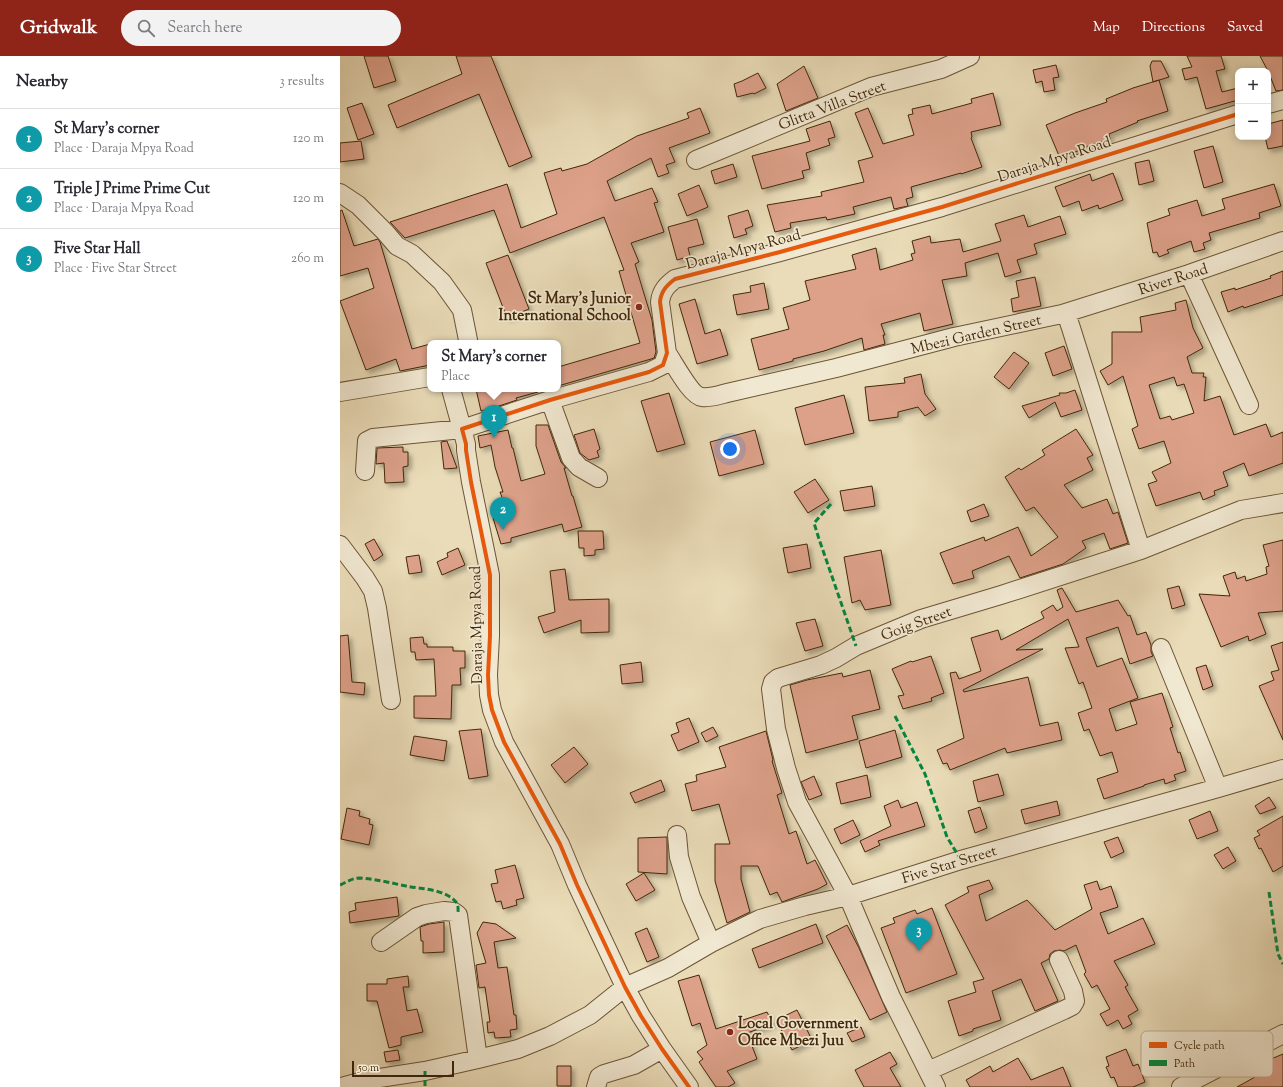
<!DOCTYPE html>
<html lang="en">
<head>
<meta charset="utf-8">
<style>
	:root { --surface:#fff; --page:#f2f2f3; --text:#2b2b33; --muted:#7c7c81; --line:#e1e1e2; --accent:#8f2418 }
	body { margin:0; font-family:"Sorts Mill Goudy",serif; background:var(--page); color:var(--text) }
	.controls { position:absolute; right:12px; top:12px; display:grid; overflow:hidden; border-radius:8px; box-shadow:0 2px 10px #0003 }
	.controls button { width:36px; height:36px; display:grid; place-items:center; padding:0; border:0; border-bottom:1px solid var(--line); background:var(--surface); color:var(--text); font:20px sans-serif }
	.scale { position:absolute; left:12px; bottom:10px; width:102px; box-sizing:border-box; padding-left:4px; border:2px solid #422809; border-top:0; font-size:11px; line-height:14px; white-space:nowrap; color:#422809; -webkit-text-stroke:3px #f1e8d1; paint-order:stroke }
	.you { position:absolute; left:390px; top:393px; width:14px; height:14px; margin:-10px; border:3px solid #fff; border-radius:50%; background:#1a73e8; box-shadow:0 0 0 6px #1a73e833 }
	.badge { display:grid; place-items:center; width:26px; height:26px; border-radius:50%; background:var(--accent); color:#fff; font-size:13px; font-weight:700 }
	.pin { position:absolute; translate:-50% -33px; filter:drop-shadow(0 1px 2px #0008) }
	.pin::after { content:''; position:absolute; top:21px; width:14px; height:12px; background:inherit; clip-path:polygon(0 0,100% 0,50% 100%) }
	.popup { position:absolute; left:87px; top:284px; width:134px; height:52px; box-sizing:border-box; display:grid; place-content:center; border-radius:8px; background:var(--surface); filter:drop-shadow(0 1px 3px #0005); font-size:13px; white-space:nowrap; color:var(--muted) }
	.popup b { font-size:15px; color:var(--text) }
	.popup::after { content:''; position:absolute; left:50%; top:100%; margin-left:-8px; border:8px solid transparent; border-top-color:var(--surface) }
	.list { margin:0; padding:0; list-style:none }
	h2 { display:flex; justify-content:space-between; align-items:center; height:52px; margin:0; padding:0 16px; font-size:17px }
	h2 small { font-size:13px; font-weight:400; color:var(--muted) }
	.list li { display:grid; grid-template-columns:26px 1fr auto; gap:12px; align-items:center; box-sizing:border-box; height:60px; padding:0 16px; border-top:1px solid var(--line) }
	.list b { display:block; font-size:15px; white-space:nowrap }
	.list p { margin:0; font-size:13px; white-space:nowrap; color:var(--muted) }
	.list em { font-size:13px; font-style:normal; color:var(--muted) }
	.icon { flex:none; width:22px; height:22px; fill:none; stroke:currentColor; stroke-width:2; stroke-linecap:round; stroke-linejoin:round }
	.map { position:relative; flex:none; width:943px; height:1031px; overflow:hidden }
	header { display:flex; align-items:center; gap:24px; box-sizing:border-box; height:56px; padding:0 20px; background:var(--accent); color:#fff }
	header strong { font-size:19px }
	nav { display:flex; gap:22px; margin-inline-start:auto; font-size:14px }
	.search { width:280px; height:36px; background:var(--page); display:flex; align-items:center; gap:10px; box-sizing:border-box; padding:0 14px; border-radius:22px; color:var(--muted); font-size:15px }
	main { display:flex }
	aside { flex:1; background:var(--surface) }
	.map>svg:first-child { display:block }
	.building { fill:#dda18a; stroke:#422809; fill-rule:evenodd; filter:url(#shadow) }
	.lines { fill:none; stroke-linecap:round; stroke-linejoin:round }
	.minor-casing { stroke:#6c5535; stroke-width:20 }
	.minor { stroke:#f1e8d1; stroke-width:18 }
	.quiet { stroke:#00873e; stroke-width:3; stroke-dasharray:6 3; stroke-linecap:butt }
	.cycleway-casing { stroke:#f1e8d1; stroke-width:6 }
	.cycleway { stroke:#e8590c; stroke-width:4 }
	.poi-dot { fill:#8f2418; stroke:#f1e8d1; stroke-width:1.5 }
	.labels { text-anchor:middle; stroke-width:3.5; stroke-linejoin:round; paint-order:stroke }
	.street-label { font-size:15px; fill:#422809; stroke:#f1e8d1 }
	.poi-label { font-size:15px; font-weight:bold; fill:#422809; stroke:#f1e8d1; text-anchor:end }
	.key { fill:#f1e8d1; stroke:#bcae95; stroke-width:1 }
	.key-label { font-size:11px; fill:#422809 }
</style>
</head>
<body>
<header>
<strong>Gridwalk</strong>
<div class="search"><svg class="icon" aria-label="search" viewBox="0 0 24 24"><circle cx="10" cy="10" r="6"/><path d="M15 15l6 6"/></svg>Search here</div>
<nav><a>Map</a><a>Directions</a><a>Saved</a></nav>
</header>
<main>
<aside>
<h2>Nearby<small>3 results</small></h2>
<ul class="list">
<li><span class="badge" style="background:#0f9aa8">1</span><div><b>St Mary's corner</b><p>Place · Daraja Mpya Road</p></div><em>120 m</em></li>
<li><span class="badge" style="background:#0f9aa8">2</span><div><b>Triple J Prime Prime Cut</b><p>Place · Daraja Mpya Road</p></div><em>120 m</em></li>
<li><span class="badge" style="background:#0f9aa8">3</span><div><b>Five Star Hall</b><p>Place · Five Star Street</p></div><em>260 m</em></li>
</ul>
</aside>
<div class="map">
<svg width="943" height="1031" viewBox="0 0 943 1031">
	<defs>
		<filter id="shadow"><feDropShadow dx="3.5" dy="3.5" stdDeviation="2" flood-color="#0004"/></filter>
	</defs>
	<rect width="100%" height="100%" fill="#eadcb8"/>
	<filter id="stains"><feTurbulence type="fractalNoise" baseFrequency=".005" numOctaves="4"/><feColorMatrix values="0 0 0 0 .2 0 0 0 0 .09 0 0 0 0 .02 0 0 0 .5 -.17"/></filter>
	<radialGradient id="worn" r=".72"><stop offset=".6" stop-color="#630" stop-opacity="0"/><stop offset="1" stop-color="#630" stop-opacity=".3"/></radialGradient>
	<!-- building -->
	<path class="building" d="M24 0H48L56 25 34 32Z
		M116 0H151L192 101 169 111 139 38 57 72 48 49 122 18Z
		M847 0H881L885 13 876 15 882 36 898 32V44L866 53 857 21 845 24 842 13 852 11Z
		M920 0H943V34L936 35 928 15Z
		M812 5H821L829 21 813 26 810 10Z
		M716 9 719 21 713 22 715 34 704 36 702 25 696 27 693 14Z
		M464 10 478 42 446 55 437 28Z
		M418 17 426 32 414 38 413 37 397 41 394 28 402 25Z
		M819 24 828 55 797 65 798 66 769 78 770 83 739 93 740 94 720 102 706 69 735 57 767 46 766 43 793 32Z
		M653 37 661 69 631 76 632 81 631 82 642 111 621 118V117L571 131 573 141 566 143 568 150 554 153 551 141 513 151 515 158 487 164 486 161 450 167 451 172 435 176 427 149 482 140 481 136 524 126 518 105 533 101 515 57 528 52 543 88 574 79 568 59 573 58 572 53 590 49 592 58 632 47 631 43Z
		M22 47 34 78 18 84 7 52Z
		M360 52 370 77 329 92 335 106 326 109 329 117 318 121 311 102 267 125 275 145 312 132 318 146 314 147 324 176 291 187 299 206 295 208 312 264 316 296 314 302 311 303 218 330V311L300 287 279 215 284 214 264 161 170 197 154 154 65 182 50 166 167 128 181 172 217 158 204 117 221 112 222 115 247 108 297 80 349 62 347 57Z
		M943 64V90L928 93 925 81H928V68Z
		M490 65 495 81 488 83 490 89 466 97 470 113 462 115 464 122 422 133 412 100 470 85 466 73Z
		M21 85 24 103 0 106V87Z
		M873 90 883 126 864 132 854 95Z
		M809 104 814 125 799 129 795 107Z
		M393 108 397 121 375 128 371 115Z
		M773 117 783 144 759 153 758 149 742 155 739 145 723 151 715 131 750 118 752 125Z
		M934 128 941 150 919 157 920 162 869 177 871 184 863 187 865 193 854 196 851 185 827 194 829 197 819 201 817 196 813 197 807 167 830 159 828 153 857 144 862 160 885 153 882 143Z
		M359 129 368 151 347 160 338 138Z
		M2 154 14 190 38 183 40 186 72 293 90 288V309L60 315 56 303 26 314 0 245 34 232 28 212 0 220V155Z
		M408 154 413 170 405 173 407 178 394 182 388 160Z
		M684 159 688 171 720 160 726 178 694 188 697 198 677 204 681 216 665 221 658 197 625 207 627 220 602 224 613 268 584 275 580 257 541 268 545 279H543L545 288 524 294 522 282 484 295 453 303V305L419 314 411 283 449 273 443 252 470 244 465 225 516 213 512 199 536 192 540 214 573 204 571 198 575 197 572 185 590 180 591 187 620 183 623 196 661 185 655 168Z
		M357 163 364 188 348 192 350 200 337 204 328 171Z
		M168 199 189 253 167 262 146 207Z
		M943 215V239L904 252 903 250 888 256 881 236 895 232V234L931 222 930 220Z
		M695 221 701 250 673 256 671 243 679 241 676 225Z
		M424 227 429 253 397 259 393 239 411 236 410 230Z
		M355 243 365 278 380 273 388 299 357 308 339 248Z
		M846 244 853 272 863 292 847 301 852 317H864L863 321H866L864 345 880 340 894 379 926 368 931 381 943 376V407L909 420 904 407 883 416 888 430 874 435 875 439 863 444 860 436 816 450 808 428 817 425 812 416 831 407 824 385 799 393 792 373 798 370 783 320 768 329 760 315 772 308V276H802L800 261 836 254 835 247ZM834 321 837 330 844 328 854 357 832 364 830 360 820 363 809 329Z
		M724 290 732 313 713 320 705 297Z
		M674 296 689 307 669 333 654 321Z
		M581 318 585 338 596 353 585 360 578 351 558 356V361L529 365 525 331 565 327 564 322Z
		M136 333H197L198 336 176 342 177 344 153 352 141 355Z
		M735 334 742 354 721 361 715 346 689 362 682 350 720 339 719 337H726Z
		M329 337 345 388 317 396 301 345Z
		M504 339 514 377 465 389 455 352Z
		M196 369H208L221 406 226 412H224L232 440H233L242 471 224 476 222 468 171 482V486L161 488 153 462 169 460 160 436H163L155 411 151 389 140 392 138 380 168 374 172 392H173L181 425 205 418 196 390Z
		M254 373 260 393 257 395 259 401 249 404 240 397 234 379Z
		M736 373 753 399 747 402 753 414 724 429 742 452 767 443 773 458 778 456 788 487 770 493 764 477 742 485 746 492 723 508 680 522 669 500 632 515 634 522 613 528 600 497 644 481 645 485 678 471 691 500 718 481 694 451 686 455 665 421 679 412 681 414 705 399 702 394Z
		M415 374 424 408 379 420 370 386Z
		M107 385 117 412 104 413 101 386Z
		M63 391V396H68V410L63 411 64 426 45 427 44 407 36 408 37 392Z
		M475 423 489 444 468 457 454 436Z
		M532 430 535 450 504 455 500 435Z
		M644 448 649 460 631 466 627 455Z
		M238 475H263L264 493 255 494V499L244 500V492H239Z
		M34 483 43 499 34 505 25 488Z
		M943 484V555L918 557 926 578 909 585 908 580 881 591 859 538 890 540 883 520 895 516 897 523 905 520 906 525 927 518 926 511 929 510 923 489Z
		M467 488 471 512 448 517 443 492Z
		M118 492 125 509 102 519 97 506 108 501 107 497Z
		M541 494 551 549 525 554 520 544 512 547 504 501Z
		M79 499 82 516 69 518 66 501Z
		M225 513 229 544 269 543V576L241 577V564L204 577 198 561 215 556 210 515Z
		M839 530 845 549 832 553 827 533Z
		M722 532 736 556 778 544 788 560 790 559 797 579 806 576 811 589V596L813 600 790 608 778 571 746 582 757 611 782 602 798 642 769 653 776 675 797 668 790 646 822 637 833 671 830 672 838 697 840 696 846 715 834 719 836 724 825 728 824 723 804 729V730L764 743 757 723 778 716 772 696 760 700 749 673 744 675 738 657 752 652 743 626 739 628 725 592 739 591 728 563 676 594 703 593 623 634 624 636 688 621 700 670 718 666 722 684 667 697 665 692 610 714 607 707 603 708 597 694 624 682 610 617 616 616 619 623 641 615 631 582 658 574 661 584 704 562 701 556 713 549 717 555 723 551 717 534Z
		M475 563 483 590 465 595 456 567Z
		M8 579 12 626 25 627 24 639 0 636V580Z
		M83 581 84 588H87V591H113V595H125V612H120L121 629H112L111 663 74 662V640H96L94 603 76 604 75 596H71L70 582Z
		M943 586V684L919 630 934 624 931 616 939 614 931 590Z
		M591 600 604 637 591 642 592 645 563 653 558 640 564 639 552 613 571 605 572 606Z
		M301 606 303 626 282 628 280 609Z
		M866 609 873 630 863 634 856 612Z
		M530 614 540 653 512 660 518 683 466 697 450 629 467 624 502 617 503 621Z
		M349 662 359 686 338 695 331 679 339 676 336 667Z
		M373 671 378 680 366 686 361 677Z
		M141 673 148 720 129 723 119 675Z
		M555 674 562 701 526 712 519 685Z
		M426 675 433 704 432 705 442 737 437 739 449 778 456 775 467 808 475 804 487 828 478 833 442 846 437 836 430 839 418 810H401V823L410 856 387 867 375 825V788H390L379 748 352 755 345 728 357 725 356 719 386 711 379 691Z
		M74 680 107 685 104 705 70 699Z
		M234 691 248 708 225 727 211 709Z
		M658 718 664 739 638 746 633 725Z
		M527 719 531 741 501 748 496 727Z
		M474 720 482 739 469 744 461 726Z
		M321 724 325 735 295 747 290 737Z
		M929 741 936 752 920 758 915 750Z
		M558 744 561 752 577 746 585 770 538 785 540 789 525 796 520 785 551 770 544 750Z
		M717 745 720 759 685 768 681 754Z
		M640 751 647 772 635 777 628 755Z
		M7 752 20 755 19 760 30 763 29 768 33 769 29 789 1 783Z
		M870 755 878 775 857 783 849 764Z
		M943 760V810L933 816 921 792 919 793 914 782 920 779 917 775Z
		M513 764 520 779 501 788 494 773Z
		M327 781V818L298 816V782Z
		M778 781 784 796 771 802 764 786Z
		M888 791 896 805 883 813 874 799Z
		M175 809 184 842 176 844 177 849 163 853 161 845 156 846 151 828 158 827 155 814Z
		M304 817 315 834 296 845 286 828Z
		M649 824 653 833 639 839 646 865 687 844 715 874 752 853 744 829 757 825 760 834 771 830 778 851 760 857 768 878 803 862 815 888 774 905 788 929 785 931 798 954 788 960 792 968 783 973 778 964 767 970 760 958 770 953 757 929 752 932 744 918 746 916 736 889 724 895 720 894 714 895 710 898 709 903 701 907 718 945 695 955 681 923 652 935 661 964 633 973V975L619 980 608 945 636 936 633 926 644 923 605 849 629 836 627 831Z
		M57 841 59 860 10 867 9 856 16 854 15 847Z
		M592 852 617 918 566 937 541 872 555 867 553 862 575 854 577 858Z
		M104 866V896L83 897V885H81L80 871 89 868Z
		M143 866 156 868 176 882 154 886 158 912 167 911 174 959H176L177 973 170 974 171 981 155 982 154 976 148 977 147 966H150L145 931 139 932 136 909 146 907 137 877Z
		M476 868 483 887 419 912 412 893Z
		M507 869 519 892 547 956 530 964 486 880Z
		M307 872 319 901 307 906 295 877Z
		M359 919 376 973 427 956 433 968 407 977 417 1003 387 1015 395 1027 388 1031H376L359 1006 363 1003 357 996 367 989 360 967 352 970 338 925Z
		M68 920 69 931H63L67 955 77 953 83 976 61 981V989L49 992 37 945H27V928H47V923Z
		M457 954 472 984 452 994 436 964Z
		M521 971 525 981 512 986 507 977Z
		M786 993 793 1010 798 1008 805 1026 793 1031H778L774 1021 771 1022 766 1011 769 1010 766 1001Z
		M58 994 60 1004 46 1006 44 996Z
		M550 996 557 1008 550 1012 561 1031H524L515 1014Z
		M943 998V1031H897L915 1021 912 1011Z
		M678 1002 691 1024 723 1011 731 1031H630L626 1024 650 1010 653 1016Z
		M217 1010H231V1030H217Z"/>
	<g class="lines">
		<!-- minor casing -->
		<g class="minor-casing">
			<path id="minor" d="M928 48 943 44
				M356 104 531 31 601 13 630 0
				M0 137 18 149 45 176 57 190 72 198 102 226 122 254 128 284 127 287
				M849 218 909 349
				M722 258 849 218 943 185
				M327 297C334 307 351 340 362 341 371 342 379 339 387 337L496 312 614 281 722 258 728 263 731 272 801 494
				M0 336 90 321
				M210 344 231 402 239 411 258 422
				M25 415 27 385 33 382 122 373 111 333
				M0 489 25 522 33 535 37 552 51 644
				M821 592 878 732
				M337 779 339 801 351 841 371 887
				M41 886 77 861 86 858 104 855 114 856 118 859 138 1003
				M588 1015 724 954 732 950 735 945 733 935 719 904
				M1 1031 27 1024 85 1015 138 1003 178 993 210 980 250 959 285 931 328 912 371 887 420 863 465 850 508 840 621 804 878 732 943 713
				M256 1031 259 1021 264 1018 294 1009 322 993
				M349 1031 322 993 301 960 285 931 237 829 220 788 164 686 152 654 149 639 148 619 150 580V519L131 426 126 394V388L122 373 210 344 309 316 323 309 327 297 320 246C321 235 327 229 335 223L440 196 602 151 898 58
				M596 1031 551 941 508 840 457 746 446 712 436 673 431 633 433 626 438 622 481 609 496 602 516 590 581 563 661 539 801 494 901 454 943 447
				M841 1031 943 978"/>
		</g>
		<!-- minor -->
		<use href="#minor" class="minor"/>
		<!-- quiet -->
		<path class="quiet" d="M491 448 474 467 479 483 516 590
			M555 660 585 718 607 781 621 804
			M0 829C7 826 12 822 20 822 36 823 51 827 66 830 81 833 104 833 115 845 119 848 118 854 118 859
			M929 836 938 898 943 908
			M85 1015V1031"/>
		<!-- cycleway casing -->
		<g class="cycleway-casing">
			<path id="cycleway" d="M349 1031 322 993 301 960 285 931 237 829 220 788 164 686 152 654 149 639 148 619 150 580V519L131 426 126 394V388L122 373 210 344 309 316 323 309 327 297 320 246C321 235 327 229 335 223L440 196 602 151 898 58"/>
		</g>
		<!-- cycleway -->
		<use href="#cycleway" class="cycleway"/>
	</g>
	<!-- markers -->
	<g class="poi-dot">
		<circle cx="299" cy="251" r="4"/>
		<circle cx="390" cy="976" r="4"/>
	</g>
	<g class="labels">
		<!-- street labels -->
		<g class="street-label">
			<text transform="translate(492 49) rotate(-21)" y="5">Glitta Villa Street</text>
			<text transform="translate(714 103) rotate(-18)" y="5">Daraja Mpya Road</text>
			<text transform="translate(403 193) rotate(-15)" y="5">Daraja Mpya Road</text>
			<text transform="translate(833 223) rotate(-18)" y="5">River Road</text>
			<text transform="translate(636 278) rotate(-13)" y="5">Mbezi Garden Street</text>
			<text transform="translate(576 567) rotate(-20)" y="5">Goig Street</text>
			<text transform="translate(136 569) rotate(-91)" y="5">Daraja Mpya Road</text>
			<text transform="translate(609 808) rotate(-17)" y="5">Five Star Street</text>
		</g>
		<!-- poi labels -->
		<g class="poi-label">
			<text x="291" y="247">St Mary's Junior<tspan x="291" dy="17">International School</tspan></text>
			<text x="398" y="972" text-anchor="start">Local Government<tspan x="398" dy="17">Office Mbezi Juu</tspan></text>
		</g>
	</g>
	<!-- legend -->
	<rect x="801" y="975" width="132" height="46" rx="6" class="key"/>
	<rect x="809" y="986" width="18" height="6" fill="#e8590c"/>
	<rect x="809" y="1004" width="18" height="6" fill="#00873e"/>
	<g class="key-label">
		<text x="834" y="993">Cycle path</text>
		<text x="834" y="1011">Path</text>
	</g>
	<rect width="100%" height="100%" filter="url(#stains)"/>
	<rect width="100%" height="100%" fill="url(#worn)"/>
</svg>
<div class="controls">
<button>+</button>
<button>−</button>
</div>
<div class="scale">50 m</div>
<div class="you"></div>
<div class="pin badge" style="left:154px;top:382px;background:#0f9aa8">1</div>
<div class="popup"><b>St Mary's corner</b>Place</div>
<div class="pin badge" style="left:163px;top:474px;background:#0f9aa8">2</div>
<div class="pin badge" style="left:579px;top:895px;background:#0f9aa8">3</div>
</div>
</main>
</body>
</html>
